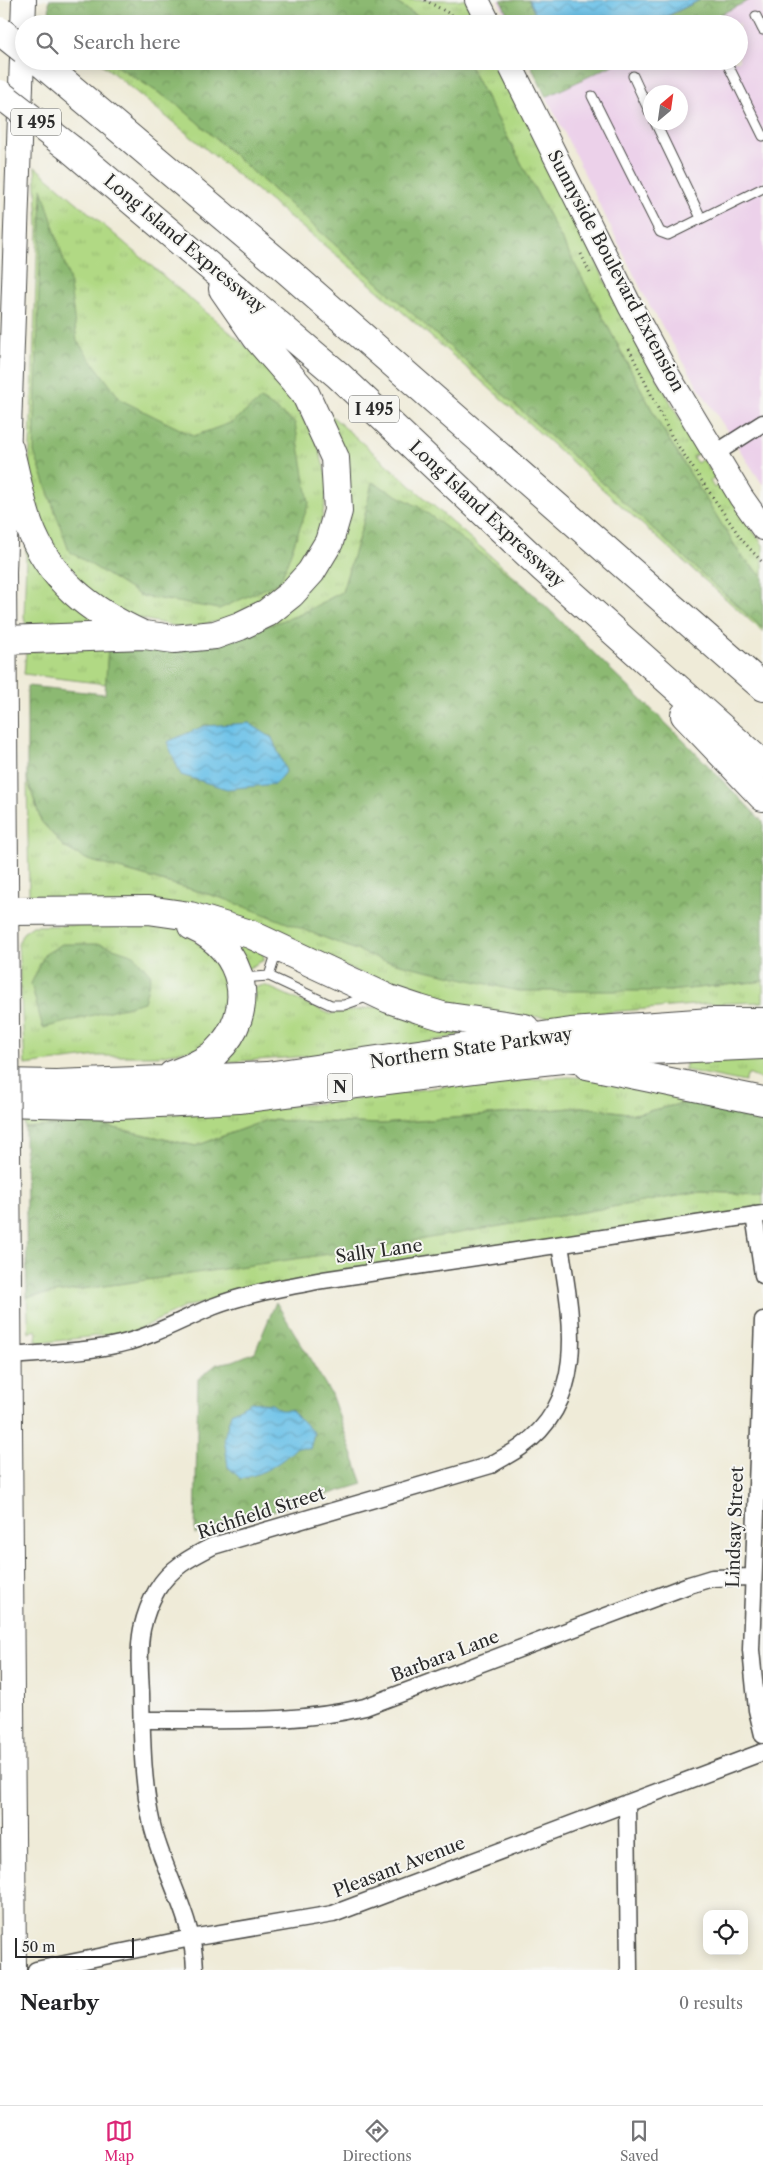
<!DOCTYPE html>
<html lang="en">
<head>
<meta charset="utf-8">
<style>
	:root { --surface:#fff; --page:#f6f6f6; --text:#202124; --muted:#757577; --line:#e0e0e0; --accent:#db2777 }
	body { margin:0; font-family:"Libre Caslon Text",serif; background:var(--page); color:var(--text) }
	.controls { position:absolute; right:15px; bottom:15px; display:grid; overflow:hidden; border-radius:10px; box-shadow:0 2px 12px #0003 }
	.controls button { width:45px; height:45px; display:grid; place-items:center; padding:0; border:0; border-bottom:1px solid var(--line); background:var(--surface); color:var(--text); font:25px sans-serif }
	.compass { position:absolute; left:643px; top:85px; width:45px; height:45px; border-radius:50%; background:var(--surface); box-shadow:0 2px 12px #0003; rotate:29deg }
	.scale { position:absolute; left:15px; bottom:12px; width:119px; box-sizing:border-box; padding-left:5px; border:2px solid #2b2b2b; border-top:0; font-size:14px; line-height:18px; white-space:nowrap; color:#2b2b2b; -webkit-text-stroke:4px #f6f6f2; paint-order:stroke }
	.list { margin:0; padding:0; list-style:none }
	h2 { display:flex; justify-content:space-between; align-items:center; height:65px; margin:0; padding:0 20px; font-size:21px }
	h2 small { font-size:16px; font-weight:400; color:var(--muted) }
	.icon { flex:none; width:28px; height:28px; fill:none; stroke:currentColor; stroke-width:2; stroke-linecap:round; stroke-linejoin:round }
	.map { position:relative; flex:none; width:763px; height:1970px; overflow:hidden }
	.search { position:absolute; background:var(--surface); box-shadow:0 2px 12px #0003; left:15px; right:15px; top:15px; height:55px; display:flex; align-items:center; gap:12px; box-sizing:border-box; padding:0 18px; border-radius:28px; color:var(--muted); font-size:19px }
	.sheet { height:135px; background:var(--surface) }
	nav { display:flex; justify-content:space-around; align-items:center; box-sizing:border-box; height:70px; border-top:1px solid var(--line); background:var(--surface); font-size:14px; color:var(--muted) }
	nav a { display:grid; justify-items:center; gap:2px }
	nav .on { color:var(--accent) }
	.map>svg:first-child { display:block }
	.built { fill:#ecd1ea; fill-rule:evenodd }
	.grass { fill:url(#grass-tufts); stroke:#6e8258 }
	.forest { fill:url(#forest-crowns); stroke:#5c724e }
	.water { fill:url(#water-waves); stroke:#4b768a }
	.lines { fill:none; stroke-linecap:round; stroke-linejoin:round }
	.service-casing { stroke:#484845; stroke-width:11 }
	.minor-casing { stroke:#484845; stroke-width:19 }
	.secondary-casing { stroke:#484845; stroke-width:26 }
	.motorway-casing { stroke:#484845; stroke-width:30 }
	.path { stroke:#484845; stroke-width:3; stroke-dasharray:1 4; stroke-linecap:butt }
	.service { stroke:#fff; stroke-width:9 }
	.minor { stroke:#fff; stroke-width:16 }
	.secondary { stroke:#fff; stroke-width:24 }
	.motorway { stroke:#fff; stroke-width:28 }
	.secondary-bridge-casing { stroke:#484845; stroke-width:26; stroke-linecap:butt }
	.motorway-bridge-casing { stroke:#484845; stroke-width:30; stroke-linecap:butt }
	.secondary-bridge { stroke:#fff; stroke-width:24 }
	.motorway-bridge { stroke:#fff; stroke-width:28 }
	.labels { text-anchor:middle; stroke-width:4; stroke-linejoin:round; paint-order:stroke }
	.shield { fill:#f6f6f2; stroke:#686867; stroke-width:1 }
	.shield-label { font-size:16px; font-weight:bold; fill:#2b2b2b }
	.street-label { font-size:18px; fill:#2b2b2b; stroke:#f6f6f2 }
</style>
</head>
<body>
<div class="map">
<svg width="763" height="1970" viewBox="0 0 763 1970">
	<defs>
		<pattern id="grass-tufts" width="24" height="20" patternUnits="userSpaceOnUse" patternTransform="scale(1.25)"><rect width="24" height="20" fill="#b1d984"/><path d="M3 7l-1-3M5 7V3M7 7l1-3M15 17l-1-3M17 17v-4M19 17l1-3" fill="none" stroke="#98ba72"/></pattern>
		<pattern id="forest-crowns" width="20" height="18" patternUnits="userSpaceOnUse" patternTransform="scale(1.25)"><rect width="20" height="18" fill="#8cb972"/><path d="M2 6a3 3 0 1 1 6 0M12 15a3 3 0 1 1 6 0" fill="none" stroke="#73975e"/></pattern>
		<pattern id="water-waves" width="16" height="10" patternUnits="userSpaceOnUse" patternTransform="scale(1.25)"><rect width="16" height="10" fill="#6bc1e8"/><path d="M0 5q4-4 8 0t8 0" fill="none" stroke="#589dbc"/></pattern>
	</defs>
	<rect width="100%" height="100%" fill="#f6f6f2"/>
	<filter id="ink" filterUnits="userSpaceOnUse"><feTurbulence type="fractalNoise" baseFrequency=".02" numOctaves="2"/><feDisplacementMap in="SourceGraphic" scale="10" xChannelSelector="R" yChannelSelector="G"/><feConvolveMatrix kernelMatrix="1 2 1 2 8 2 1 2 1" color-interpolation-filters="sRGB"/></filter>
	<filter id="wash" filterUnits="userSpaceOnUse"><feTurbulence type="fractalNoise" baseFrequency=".0096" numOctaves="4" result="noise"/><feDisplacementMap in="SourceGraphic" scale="20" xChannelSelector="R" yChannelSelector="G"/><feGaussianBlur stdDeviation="1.12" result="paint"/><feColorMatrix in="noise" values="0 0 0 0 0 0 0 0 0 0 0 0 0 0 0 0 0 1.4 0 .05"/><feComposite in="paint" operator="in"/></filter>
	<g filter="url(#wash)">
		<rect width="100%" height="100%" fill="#efebd8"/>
		<!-- built -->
		<path class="built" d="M498 0H763V485L701 391 647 301 529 61H739V24H510ZM650 92H680V122H650Z"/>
		<!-- grass -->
		<path class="grass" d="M392 0H466L479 24H430Z
			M98 61H109L178 105 594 475 763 629V632L451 354 341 259Z
			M467 61H498L625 321 699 453 693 457 697 463 703 459 715 477 710 481 714 488 720 484 763 545V577L742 557 660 425Z
			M35 167 253 352 282 383 316 440 329 484 317 541 285 590 236 618 183 628 120 614 72 581 39 533 29 474 38 228Z
			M326 411 528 589 373 483 363 524 342 592 299 615 247 633 340 541Z
			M27 527 97 623 33 630 26 625 24 618Z
			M108 646 106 684 24 674 26 652Z
			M27 778 41 821 64 847 88 860 225 899 669 991 763 981V1002L705 1004 551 1017 493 1016 432 1005 279 937 31 902 29 893Z
			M132 924 180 929 233 970 228 1025 199 1053 195 1049 158 1056H98L25 1065 18 944 23 933 33 926Z
			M230 932 262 944 264 960 243 971Z
			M264 985 330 1014 388 1005 487 1029C399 1052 306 1056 215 1063L246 990Z
			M763 1054V1080L748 1074 745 1082 685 1070V1058Z
			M569 1077 631 1079 632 1089 689 1088 744 1102H689L635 1114 583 1107 382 1124 267 1120 196 1146 91 1123 25 1128V1115L172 1114 315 1104 470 1083Z
			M701 1192 763 1194V1217L187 1306 135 1331 40 1343 36 1340 37 1332 34 1330 29 1333 27 1297 365 1248Z"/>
		<!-- forest -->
		<path class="forest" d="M49 0H392L430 24H50Z
			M501 0H529L539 24H512Z
			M700 0H750L700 24H652Z
			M109 61H467L660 425 742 557 763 577V629L594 475 178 105Z
			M529 61H621L546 97Z
			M42 188 69 278 77 341 121 400 194 436 233 422 261 399 295 423 309 503 280 582 219 609 141 596 69 551 34 452Z
			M372 482 419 507 528 589 687 744 763 822V981L669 991H518L382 960 225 899 88 860 64 847 41 821 27 778V686L105 694 108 646 213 644 299 615 342 592 363 524Z
			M62 944H101L134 955 151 975 144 1002 43 1028 31 984 44 955Z
			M689 1102H744L763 1107V1194L701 1192 365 1249 27 1297 25 1128 91 1123 196 1146 267 1120 382 1124 583 1107 635 1114Z
			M276 1302 331 1394 363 1484 195 1534 198 1379 217 1364 233 1361 255 1352Z"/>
		<!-- water -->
		<path class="water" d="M529 0H700L651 24H539Z
			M249 723 272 738 286 771 275 784 227 789 181 775 167 742 204 726Z
			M251 1402 272 1404 280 1410H291L314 1433 310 1449 297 1447C280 1464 265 1473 241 1479L228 1467 224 1438 231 1413Z"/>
	</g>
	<g filter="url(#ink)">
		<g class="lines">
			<!-- service casing -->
			<g class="service-casing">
				<path id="service" d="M756 16 763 30
					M726 61 763 136
					M633 76 650 113
					M592 96 660 232 668 235 763 188
					M655 122 701 218
					M277 951 269 976 331 1005H344L369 996
					M242 978 269 976"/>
			</g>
			<!-- minor casing -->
			<g class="minor-casing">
				<path id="minor" d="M716 453 763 423
					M754 1215 763 1275
					M763 1320 751 1650 757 1710 763 1735
					M9 1356C46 1353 84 1352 120 1344 153 1336 181 1320 212 1307 248 1293 286 1287 323 1280L763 1214
					M141 1720C216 1719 293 1725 365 1707L689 1585 712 1578 752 1577
					M627 1803 629 1970
					M36 1970 191 1938 333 1914 763 1752
					M195 1970C194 1918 164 1874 152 1825 142 1781 142 1738 141 1693 140 1672 138 1650 142 1629 145 1615 150 1602 157 1590 170 1568 191 1557 213 1546L491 1465C500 1459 511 1454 521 1447 590 1398 571 1315 560 1245"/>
			</g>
			<!-- secondary casing -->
			<g class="secondary-casing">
				<path id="secondary" d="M477 0 489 24
					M508 61 630 306 667 374 741 497 763 528
					M7 1025 4 572 24 0
					M8 1150 14 1970"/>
			</g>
			<!-- motorway casing -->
			<g class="motorway-casing">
				<path id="motorway" d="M39 61 282 266 763 687
					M72 150 338 375 543 568 763 765
					M9 448C16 473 20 501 29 525 49 579 90 611 141 634
					M5 640 144 635 174 639 215 635 240 626 267 613 291 594 311 572 329 542 338 511 335 458 305 393 257 338 223 289
					M685 715 763 797
					M7 911 148 910 190 916 250 934 389 999 419 1009 442 1016 525 1028
					M587 1065 763 1101
					M172 1075C187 1069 204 1063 216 1052 259 1011 245 949 192 926
					M0 1083 56 1084 267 1076 571 1032 711 1022H763
					M0 1102 119 1105 239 1099 497 1066 648 1050 763 1045
					M0 1356H9"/>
			</g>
			<!-- path -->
			<path class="path" d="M425 0 466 23
				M581 254 590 273
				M629 349 672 437 742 540 763 563"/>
			<!-- service -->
			<use href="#service" class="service"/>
			<!-- minor -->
			<use href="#minor" class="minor"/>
			<!-- secondary -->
			<use href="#secondary" class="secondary"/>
			<!-- motorway -->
			<use href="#motorway" class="motorway"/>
			<!-- secondary-bridge casing -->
			<g class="secondary-bridge-casing">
				<path id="secondary-bridge" d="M7 1025 8 1150"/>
			</g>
			<!-- motorway-bridge casing -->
			<g class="motorway-bridge-casing">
				<path id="motorway-bridge" d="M0 31 24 50
					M0 94 72 150"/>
			</g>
			<!-- secondary-bridge -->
			<use href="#secondary-bridge" class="secondary-bridge"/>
			<!-- motorway-bridge -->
			<use href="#motorway-bridge" class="motorway-bridge"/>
		</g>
	</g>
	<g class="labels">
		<!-- shield labels -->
		<g class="shield">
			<rect x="11" y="108.5" width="50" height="27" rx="4"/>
			<rect x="349" y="395.5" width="50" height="27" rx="4"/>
			<rect x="327.5" y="1073.5" width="25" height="27" rx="4"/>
		</g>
		<g class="shield-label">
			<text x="36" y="128">I 495</text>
			<text x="374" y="415">I 495</text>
			<text x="340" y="1093">N</text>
		</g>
		<!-- street labels -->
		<g class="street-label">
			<text transform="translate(185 244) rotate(40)" y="6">Long Island Expressway</text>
			<text transform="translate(616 271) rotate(62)" y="6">Sunnyside Boulevard Extension</text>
			<text transform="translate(487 514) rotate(43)" y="6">Long Island Expressway</text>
			<text transform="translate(471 1048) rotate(-8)" y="6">Northern State Parkway</text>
			<text transform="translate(379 1251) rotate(-8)" y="6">Sally Lane</text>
			<text transform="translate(261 1513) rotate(-18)" y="6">Richfield Street</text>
			<text transform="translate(735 1527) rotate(-88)" y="6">Lindsay Street</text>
			<text transform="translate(445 1656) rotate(-21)" y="6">Barbara Lane</text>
			<text transform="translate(399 1867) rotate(-21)" y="6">Pleasant Avenue</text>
		</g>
	</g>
</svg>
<div class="controls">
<button><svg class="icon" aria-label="locate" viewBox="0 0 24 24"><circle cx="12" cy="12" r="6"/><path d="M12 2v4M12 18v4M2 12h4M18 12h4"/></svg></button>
</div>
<svg class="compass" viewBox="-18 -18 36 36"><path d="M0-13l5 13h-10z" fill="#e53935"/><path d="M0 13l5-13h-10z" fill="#757577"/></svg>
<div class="scale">50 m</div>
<div class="search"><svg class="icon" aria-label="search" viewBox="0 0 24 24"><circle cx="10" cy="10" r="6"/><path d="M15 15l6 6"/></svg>Search here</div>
</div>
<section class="sheet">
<h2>Nearby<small>0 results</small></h2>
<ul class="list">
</ul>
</section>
<nav>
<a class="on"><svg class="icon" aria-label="map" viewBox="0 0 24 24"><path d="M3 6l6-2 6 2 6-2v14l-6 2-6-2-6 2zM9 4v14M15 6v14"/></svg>Map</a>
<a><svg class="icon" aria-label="directions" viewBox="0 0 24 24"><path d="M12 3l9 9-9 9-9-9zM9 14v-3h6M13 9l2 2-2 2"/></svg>Directions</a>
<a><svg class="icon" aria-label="saved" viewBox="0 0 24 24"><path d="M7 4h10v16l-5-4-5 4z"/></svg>Saved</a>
</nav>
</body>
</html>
